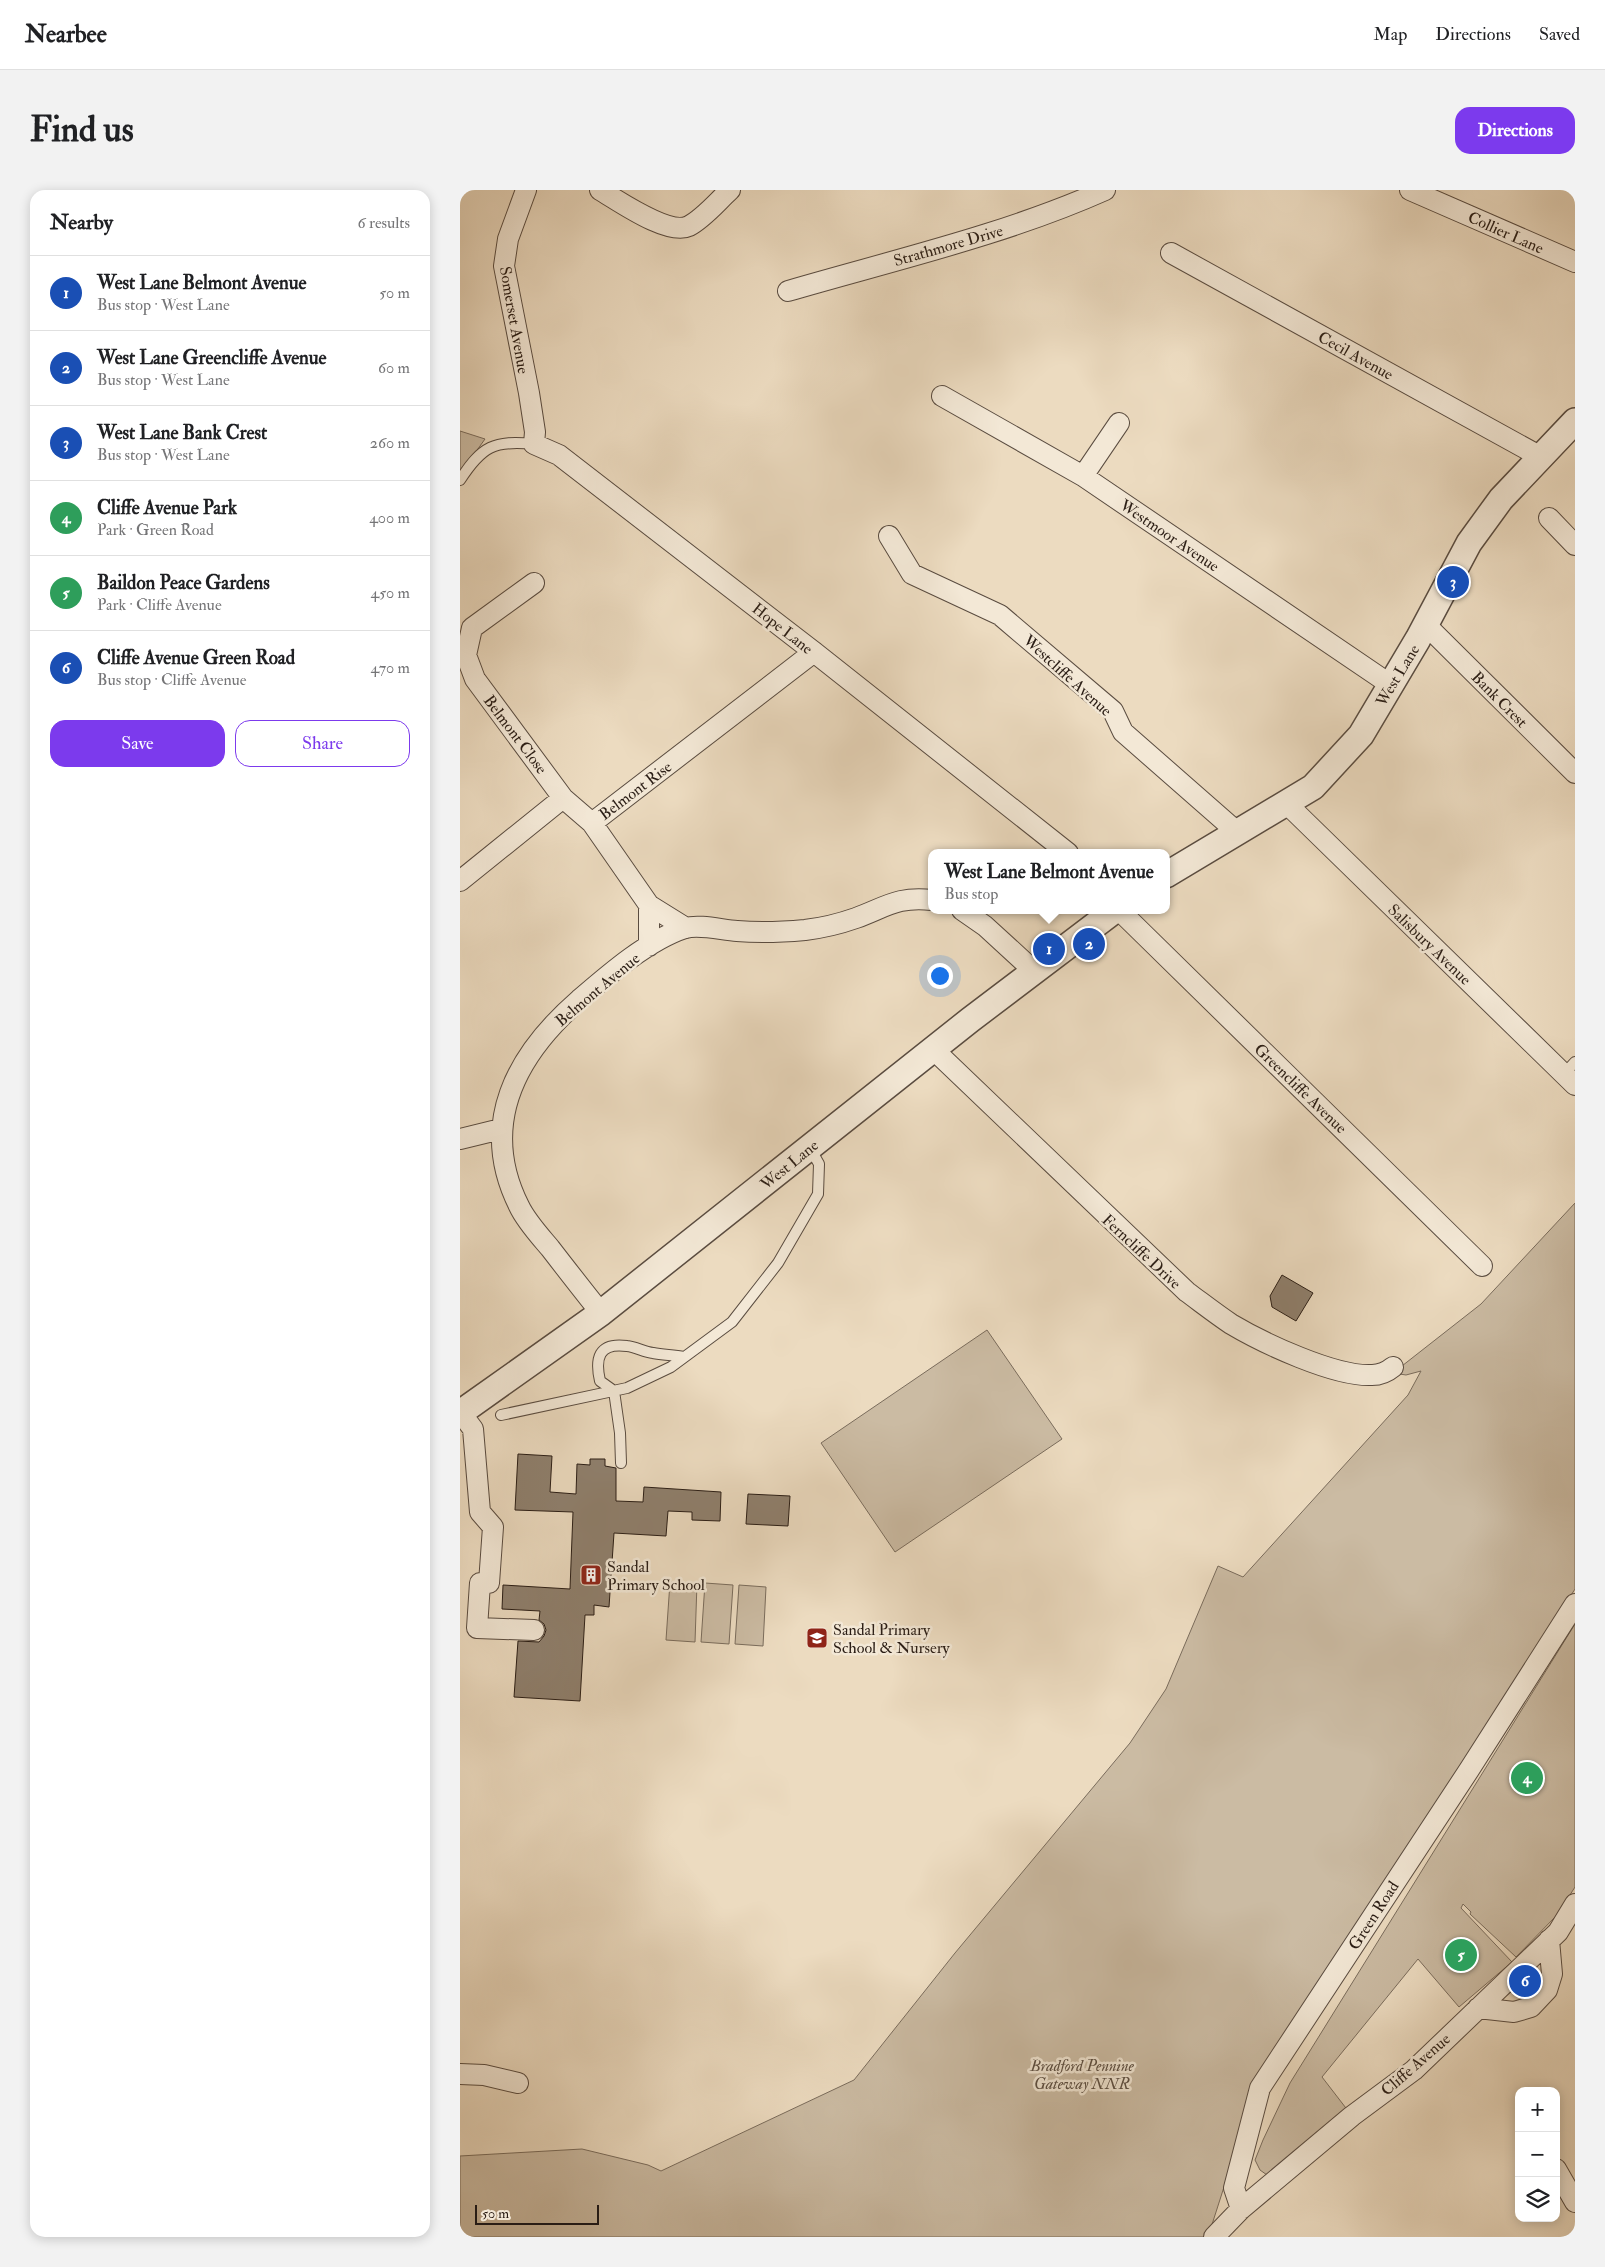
<!DOCTYPE html>
<html lang="en">
<head>
<meta charset="utf-8">
<style>
	:root { --surface:#fff; --page:#f2f2f2; --text:#202124; --muted:#757577; --line:#e0e0e0; --accent:#7c3aed }
	body { margin:0; font-family:"IM FELL Double Pica",serif; background:var(--page); color:var(--text) }
	.controls { position:absolute; right:15px; bottom:15px; display:grid; overflow:hidden; border-radius:10px; box-shadow:0 2px 12px #0003 }
	.controls button { width:45px; height:45px; display:grid; place-items:center; padding:0; border:0; border-bottom:1px solid var(--line); background:var(--surface); color:var(--text); font:25px sans-serif }
	.scale { position:absolute; left:15px; bottom:12px; width:124px; box-sizing:border-box; padding-left:5px; border:2px solid #2a1d15; border-top:0; font-size:14px; line-height:18px; white-space:nowrap; color:#2a1d15; -webkit-text-stroke:4px #f3e8d6; paint-order:stroke }
	.you { position:absolute; left:479px; top:785px; width:18px; height:18px; margin:-12px; border:4px solid #fff; border-radius:50%; background:#1a73e8; box-shadow:0 0 0 8px #1a73e833 }
	.badge { display:grid; place-items:center; width:32px; height:32px; border-radius:50%; background:var(--accent); color:#fff; font-size:16px; font-weight:700 }
	.pin { position:absolute; translate:-50% -50%; border:2px solid #fff; box-shadow:0 1px 5px #0006 }
	.popup { position:absolute; left:468px; top:659px; width:242px; height:65px; box-sizing:border-box; display:grid; place-content:center; border-radius:10px; background:var(--surface); filter:drop-shadow(0 1px 4px #0005); font-size:16px; white-space:nowrap; color:var(--muted) }
	.popup b { font-size:19px; color:var(--text) }
	.popup::after { content:''; position:absolute; left:50%; top:100%; margin-left:-10px; border:10px solid transparent; border-top-color:var(--surface) }
	.list { margin:0; padding:0; list-style:none }
	h2 { display:flex; justify-content:space-between; align-items:center; height:65px; margin:0; padding:0 20px; font-size:21px }
	h2 small { font-size:16px; font-weight:400; color:var(--muted) }
	.list li { display:grid; grid-template-columns:32px 1fr auto; gap:15px; align-items:center; box-sizing:border-box; height:75px; padding:0 20px; border-top:1px solid var(--line) }
	.list b { display:block; font-size:19px; white-space:nowrap }
	.list p { margin:0; font-size:16px; white-space:nowrap; color:var(--muted) }
	.list em { font-size:16px; font-style:normal; color:var(--muted) }
	.actions { display:flex; gap:10px; padding:15px 20px }
	.actions a { flex:1; padding:11px 0; border:1px solid var(--accent); border-radius:15px; text-align:center; font-size:18px; color:var(--accent) }
	.actions .main { background:var(--accent); color:#fff }
	.icon { flex:none; width:28px; height:28px; fill:none; stroke:currentColor; stroke-width:2; stroke-linecap:round; stroke-linejoin:round }
	.map { position:relative; flex:none; width:1115px; height:2047px; overflow:hidden; border-radius:15px }
	header { display:flex; align-items:center; gap:30px; box-sizing:border-box; height:70px; padding:0 25px; background:var(--surface); border-bottom:1px solid var(--line) }
	header strong { font-size:24px }
	nav { display:flex; gap:28px; margin-inline-start:auto; font-size:18px }
	.intro { display:flex; align-items:center; justify-content:space-between; box-sizing:border-box; height:120px; padding:0 30px }
	h1 { margin:0; font-size:35px }
	.button { padding:12px 22px; border-radius:15px; background:var(--accent); color:#fff; font-size:18px; font-weight:700 }
	main { display:flex; gap:30px; padding:0 30px }
	aside { flex:1; background:var(--surface); border-radius:15px; box-shadow:0 2px 12px #0003 }
	.map>svg:first-child { display:block }
	.green { fill:#cbbba3; stroke:#7a6c5c }
	.building { fill:#8f806e; stroke:#2a1d15 }
	.lines { fill:none; stroke-linecap:round; stroke-linejoin:round }
	.service-casing { stroke:#5a4c40; stroke-width:12 }
	.minor-casing { stroke:#5a4c40; stroke-width:22 }
	.tertiary-casing { stroke:#5a4c40; stroke-width:28 }
	.service { stroke:#f3e8d6; stroke-width:10 }
	.minor { stroke:#f3e8d6; stroke-width:20 }
	.tertiary { stroke:#f3e8d6; stroke-width:25 }
	.labels { text-anchor:middle; stroke-width:5; stroke-linejoin:round; paint-order:stroke }
	.street-label { font-size:16px; fill:#2a1d15; stroke:#f3e8d6 }
	.poi-label { font-size:16px; fill:#2a1d15; stroke:#f3e8d6; text-anchor:start }
	.park-label { font-size:16px; font-style:italic; fill:#5a4c40; stroke:#f3e8d6 }
</style>
</head>
<body>
<header>
<strong>Nearbee</strong>
<nav><a>Map</a><a>Directions</a><a>Saved</a></nav>
</header>
<div class="intro"><h1>Find us</h1><a class="button">Directions</a></div>
<main>
<aside>
<h2>Nearby<small>6 results</small></h2>
<ul class="list">
<li><span class="badge" style="background:#1a4fb4">1</span><div><b>West Lane Belmont Avenue</b><p>Bus stop · West Lane</p></div><em>50 m</em></li>
<li><span class="badge" style="background:#1a4fb4">2</span><div><b>West Lane Greencliffe Avenue</b><p>Bus stop · West Lane</p></div><em>60 m</em></li>
<li><span class="badge" style="background:#1a4fb4">3</span><div><b>West Lane Bank Crest</b><p>Bus stop · West Lane</p></div><em>260 m</em></li>
<li><span class="badge" style="background:#2e9e5b">4</span><div><b>Cliffe Avenue Park</b><p>Park · Green Road</p></div><em>400 m</em></li>
<li><span class="badge" style="background:#2e9e5b">5</span><div><b>Baildon Peace Gardens</b><p>Park · Cliffe Avenue</p></div><em>450 m</em></li>
<li><span class="badge" style="background:#1a4fb4">6</span><div><b>Cliffe Avenue Green Road</b><p>Bus stop · Cliffe Avenue</p></div><em>470 m</em></li>
</ul>
<div class="actions"><a class="main">Save</a><a>Share</a></div>
</aside>
<div class="map">
<svg width="1115" height="2047" viewBox="0 0 1115 2047">
	<rect width="100%" height="100%" fill="#ecdbc0"/>
	<filter id="stains"><feTurbulence type="fractalNoise" baseFrequency=".004" numOctaves="4"/><feColorMatrix values="0 0 0 0 .2 0 0 0 0 .09 0 0 0 0 .02 0 0 0 .5 -.17"/></filter>
	<radialGradient id="worn" r=".72"><stop offset=".6" stop-color="#630" stop-opacity="0"/><stop offset="1" stop-color="#630" stop-opacity=".3"/></radialGradient>
	<!-- green -->
	<path class="green" d="M0 241 25 249 0 284Z
		M1115 1013V1399L796 1897 748 2047H0V1966L122 1959 188 1975 201 1981 394 1890 495 1763 670 1553 706 1499 758 1376 783 1387 948 1205 961 1181 946 1185 933 1183 1021 1114Z
		M527 1140 602 1249 435 1362 361 1253Z
		M210 1392 237 1393 235 1452 206 1450Z
		M245 1393 273 1395 269 1454 241 1452Z
		M279 1395 306 1397 303 1456 275 1454Z
		M1115 1434V1697L1097 1725 1056 1767 1010 1724 1011 1722 1003 1714 1001 1718 1052 1772 999 1817 958 1769 862 1887 889 1922 807 1985 800 1980 795 1970 803 1950 830 1893Z"/>
	<!-- building -->
	<path class="building" d="M822 1085 853 1103 836 1131 812 1117 810 1106Z
		M58 1264 92 1266 90 1302 116 1304 117 1274 130 1275V1269H145V1276L156 1278V1311L183 1312 184 1297 261 1302 260 1331 232 1330V1322L208 1321 206 1346 154 1343 149 1417 134 1415V1425H125L120 1511 54 1507 58 1451 79 1452 84 1446 86 1440 84 1434 79 1430 80 1421 42 1419 43 1395 110 1399 113 1322 55 1320Z
		M288 1304 330 1306 328 1336 286 1334Z"/>
	<g class="lines">
		<!-- service casing -->
		<g class="service-casing">
			<path id="service" d="M0 290C22 256 34 250 74 254
				M1104 884 1115 872
				M41 1225 167 1198 211 1177 272 1132 318 1073 358 1004 359 974 350 958
				M161 1273 160 1243 154 1201 140 1191C135 1169 138 1152 167 1156 176 1157 184 1162 193 1163 203 1165 213 1165 224 1167"/>
		</g>
		<!-- minor casing -->
		<g class="minor-casing">
			<path id="minor" d="M66 0 48 49 44 76 69 203 75 242 74 254 99 265 354 462 608 663
				M140 0C159 11 208 46 229 36 244 28 257 12 270 0
				M950 0 1115 72
				M711 63 1081 267
				M328 101C434 70 544 45 645 0
				M482 206 623 286 931 495
				M623 286 659 233
				M1089 328 1115 355
				M429 346 452 384 540 425 653 521 663 542 777 642
				M74 393 12 438 6 465 15 489 103 608
				M966 435 1115 583
				M826 613 1115 895
				M132 633 189 715
				M0 691 103 608 132 633 354 462
				M502 720 525 736 573 780
				M659 720 1022 1076
				M189 756V715L226 738
				M474 860 727 1102C742 1113 756 1124 771 1134 803 1153 875 1187 912 1185 920 1185 927 1182 933 1177
				M0 949 41 939
				M141 1123C124 1102 107 1080 90 1058 79 1045 66 1031 59 1016 18 934 56 865 119 810 148 785 188 750 225 738 240 734 262 740 277 741 299 743 323 742 345 740 362 738 379 734 396 728 426 717 438 706 472 710
				M1 1223 13 1239 20 1322 33 1337 29 1393H20L17 1438 74 1440
				M1018 1818 1054 1822 1071 1817 1087 1800 1092 1784 1089 1750
				M0 1884 24 1885 58 1893
				M1096 1979 1115 2012
				M781 2019 774 1998 800 1898 1009 1580 1115 1414
				M754 2047 781 2019 892 1926 954 1880 1098 1742 1115 1714"/>
		</g>
		<!-- tertiary casing -->
		<g class="tertiary-casing">
			<path id="tertiary" d="M706 685 853 597 901 545 958 449 1009 353 1041 309 1115 231
				M0 1223 141 1123 510 830 655 720"/>
		</g>
		<!-- service -->
		<use href="#service" class="service"/>
		<!-- minor -->
		<use href="#minor" class="minor"/>
		<!-- tertiary -->
		<use href="#tertiary" class="tertiary"/>
	</g>
	<!-- icons -->
	<defs>
		<g id="building-square" transform="scale(1.125)"><rect x="-9" y="-9" width="18" height="18" rx="4" fill="#8f2418" stroke="#f3e8d6"/><path d="M-4-6H4V6H1V3H-1V6H-4ZM-2.5-4.3h1.7v1.8h-1.7ZM.8-4.3h1.7v1.8H.8ZM-2.5-1h1.7V.8h-1.7ZM.8-1h1.7V.8H.8Z" fill="#fff"/></g>
		<g id="school-square" transform="scale(1.125)"><rect x="-9" y="-9" width="18" height="18" rx="4" fill="#8f2418" stroke="#f3e8d6"/><path d="M0-5L7-2L0 1L-7-2ZM-4 1L0 2.5L4 1V4Q0 6-4 4Z" fill="#fff"/></g>
	</defs>
	<g fill-rule="evenodd">
		<use href="#building-square" x="131" y="1385"/>
		<use href="#school-square" x="357" y="1448"/>
	</g>
	<g class="labels">
		<!-- street labels -->
		<g class="street-label">
			<text transform="translate(1046 42) rotate(24)" y="6">Collier Lane</text>
			<text transform="translate(488 55) rotate(-16)" y="6">Strathmore Drive</text>
			<text transform="translate(55 130) rotate(80)" y="6">Somerset Avenue</text>
			<text transform="translate(896 165) rotate(29)" y="6">Cecil Avenue</text>
			<text transform="translate(710 345) rotate(34)" y="6">Westmoor Avenue</text>
			<text transform="translate(323 438) rotate(38)" y="6">Hope Lane</text>
			<text transform="translate(608 485) rotate(42)" y="6">Westcliffe Avenue</text>
			<text transform="translate(937 485) rotate(-59)" y="6">West Lane</text>
			<text transform="translate(1040 509) rotate(45)" y="6">Bank Crest</text>
			<text transform="translate(56 544) rotate(53)" y="6">Belmont Close</text>
			<text transform="translate(175 600) rotate(-37)" y="6">Belmont Rise</text>
			<text transform="translate(970 754) rotate(44)" y="6">Salisbury Avenue</text>
			<text transform="translate(137 799) rotate(-40)" y="6">Belmont Avenue</text>
			<text transform="translate(841 898) rotate(44)" y="6">Greencliffe Avenue</text>
			<text transform="translate(329 974) rotate(-39)" y="6">West Lane</text>
			<text transform="translate(682 1061) rotate(43)" y="6">Ferncliffe Drive</text>
			<text transform="translate(913 1725) rotate(-57)" y="6">Green Road</text>
			<text transform="translate(955 1874) rotate(-41)" y="6">Cliffe Avenue</text>
		</g>
		<!-- poi labels -->
		<g class="poi-label">
			<text x="147" y="1382">Sandal<tspan x="147" dy="18">Primary School</tspan></text>
			<text x="373" y="1445">Sandal Primary<tspan x="373" dy="18">School &amp; Nursery</tspan></text>
		</g>
		<!-- park labels -->
		<g class="park-label">
			<text x="622" y="1881">Bradford Pennine<tspan x="622" dy="18">Gateway NNR</tspan></text>
		</g>
	</g>
	<rect width="100%" height="100%" filter="url(#stains)"/>
	<rect width="100%" height="100%" fill="url(#worn)"/>
</svg>
<div class="controls">
<button>+</button>
<button>−</button>
<button><svg class="icon" aria-label="layers" viewBox="0 0 24 24"><path d="M12 4l9 5-9 5-9-5zM3 14l9 5 9-5"/></svg></button>
</div>
<div class="scale">50 m</div>
<div class="you"></div>
<div class="pin badge" style="left:589px;top:759px;background:#1a4fb4">1</div>
<div class="popup"><b>West Lane Belmont Avenue</b>Bus stop</div>
<div class="pin badge" style="left:629px;top:754px;background:#1a4fb4">2</div>
<div class="pin badge" style="left:993px;top:392px;background:#1a4fb4">3</div>
<div class="pin badge" style="left:1067px;top:1588px;background:#2e9e5b">4</div>
<div class="pin badge" style="left:1001px;top:1765px;background:#2e9e5b">5</div>
<div class="pin badge" style="left:1065px;top:1791px;background:#1a4fb4">6</div>
</div>
</main>
</body>
</html>
